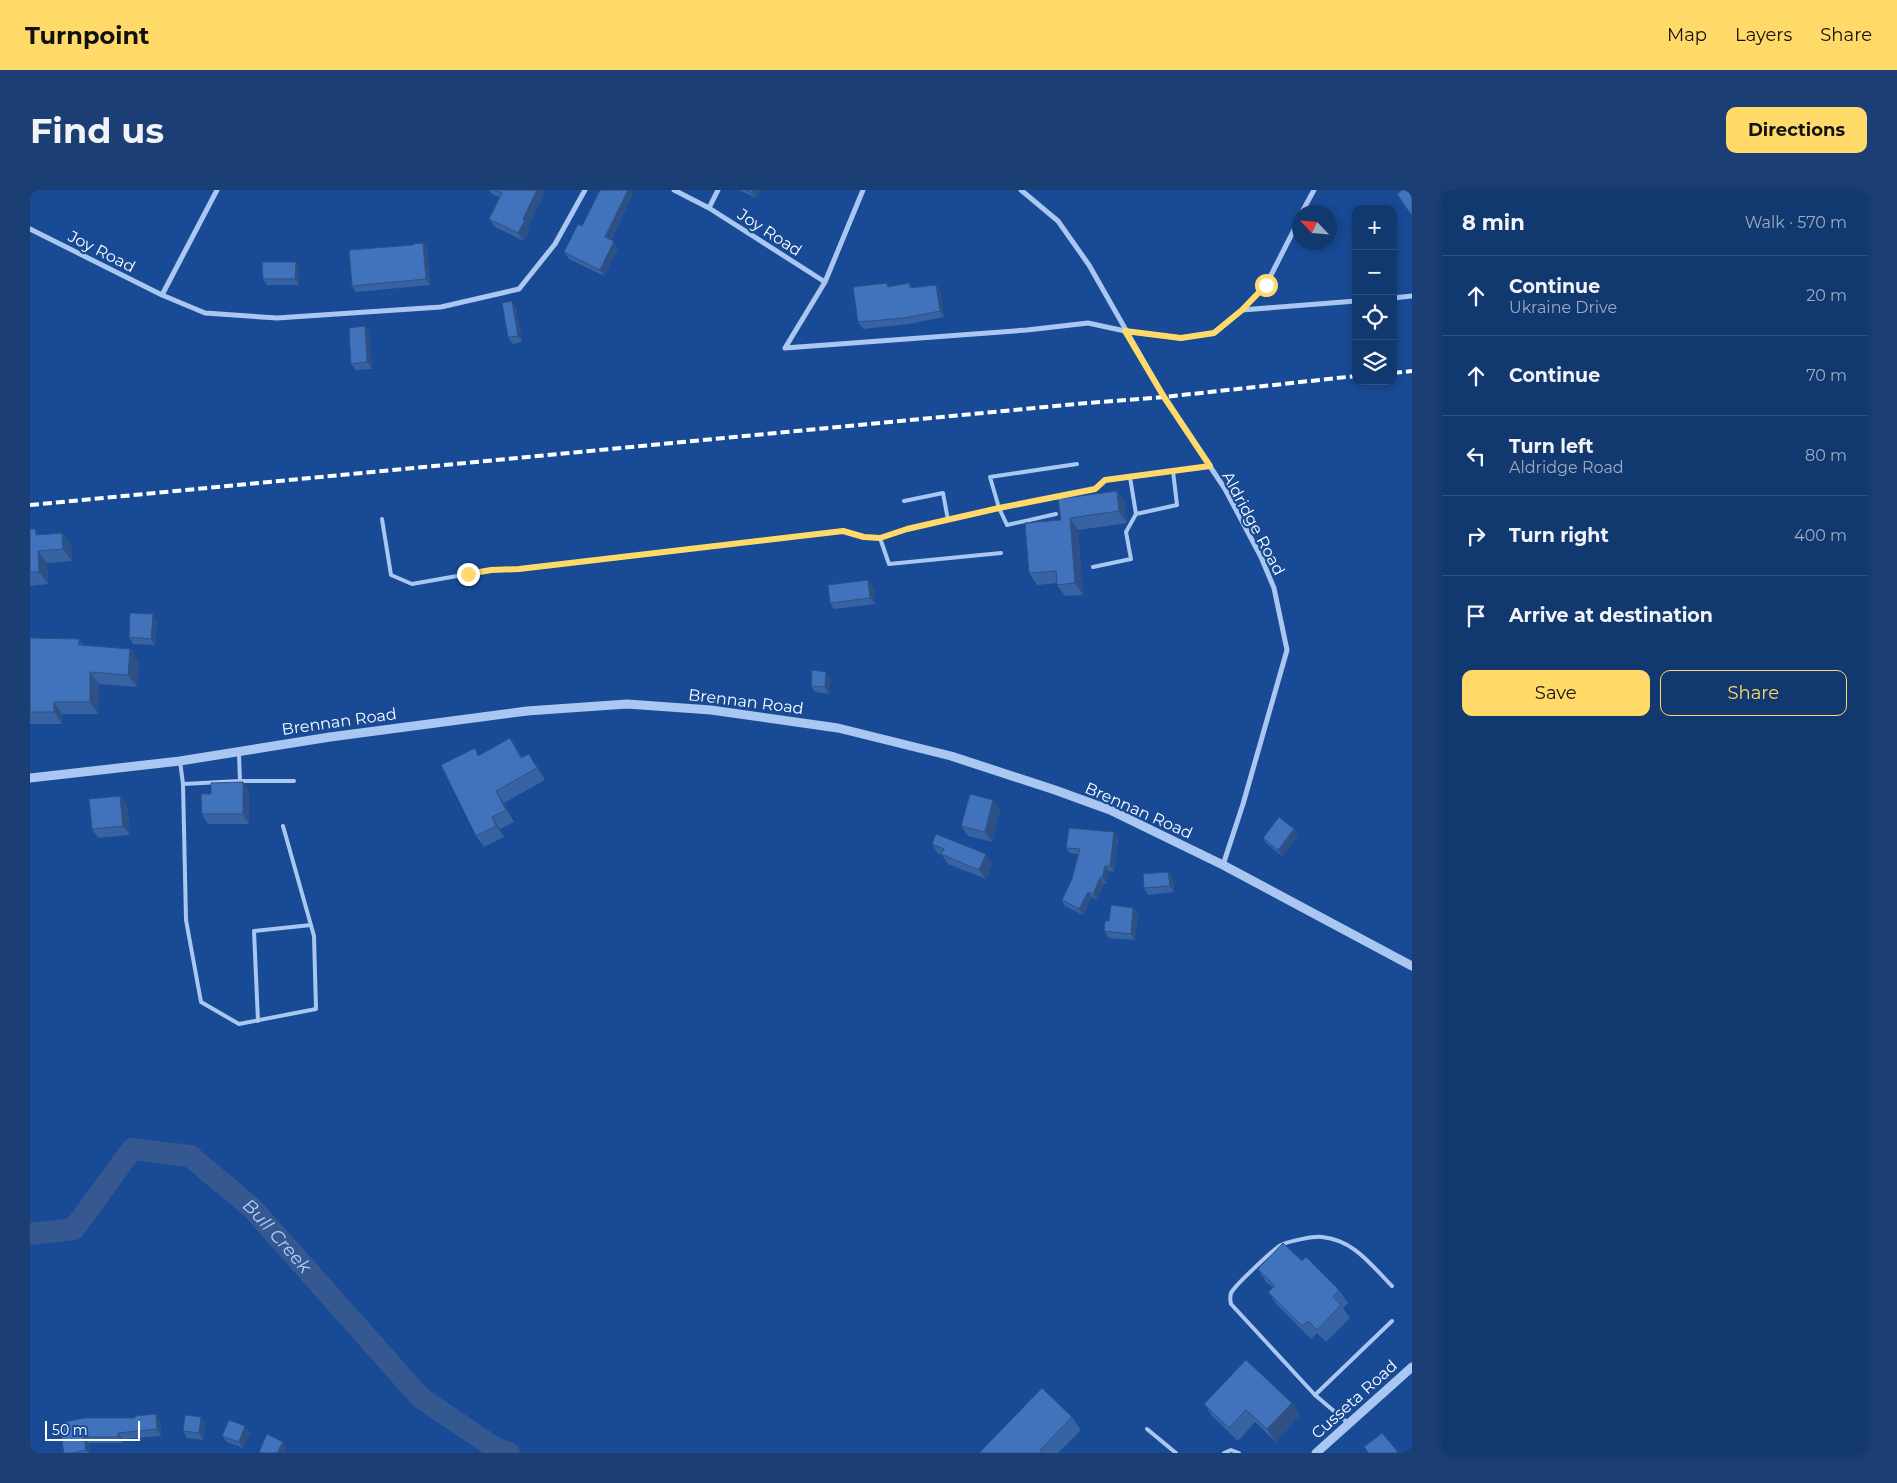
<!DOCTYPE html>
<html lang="en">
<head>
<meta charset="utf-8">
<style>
	:root { --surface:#123870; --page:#1b3f75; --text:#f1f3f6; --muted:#9cacc3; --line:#315283; --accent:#ffda69 }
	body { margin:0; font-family:Montserrat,sans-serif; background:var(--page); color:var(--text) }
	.controls { position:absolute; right:15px; top:15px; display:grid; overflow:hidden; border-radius:10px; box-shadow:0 2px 8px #0003 }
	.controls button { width:45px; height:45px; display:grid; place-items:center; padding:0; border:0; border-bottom:1px solid var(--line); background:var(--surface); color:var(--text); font:25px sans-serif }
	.compass { position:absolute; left:1262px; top:15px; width:45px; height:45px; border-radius:50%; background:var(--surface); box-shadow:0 2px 8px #0003; rotate:296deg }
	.scale { position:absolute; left:15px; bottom:12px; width:95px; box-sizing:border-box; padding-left:5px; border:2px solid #fff; border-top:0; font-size:14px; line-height:18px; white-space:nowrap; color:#fff; -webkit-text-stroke:4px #184a95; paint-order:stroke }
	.stop { position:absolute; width:15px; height:15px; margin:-11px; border:4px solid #ffda69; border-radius:50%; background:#fff }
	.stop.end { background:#ffda69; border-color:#fff; box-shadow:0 1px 5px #0008 }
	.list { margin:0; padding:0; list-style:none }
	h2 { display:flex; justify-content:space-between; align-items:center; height:65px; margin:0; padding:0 20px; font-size:21px }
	h2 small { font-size:16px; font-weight:400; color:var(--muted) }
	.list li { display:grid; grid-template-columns:32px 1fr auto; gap:15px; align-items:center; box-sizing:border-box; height:80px; padding:0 20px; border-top:1px solid var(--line) }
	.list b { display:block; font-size:19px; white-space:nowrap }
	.list p { margin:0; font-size:16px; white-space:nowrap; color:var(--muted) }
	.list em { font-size:16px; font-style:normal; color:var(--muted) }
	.actions { display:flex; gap:10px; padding:15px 20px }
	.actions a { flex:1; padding:11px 0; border:1px solid var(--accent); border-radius:10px; text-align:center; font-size:18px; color:var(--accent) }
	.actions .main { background:var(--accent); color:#111 }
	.icon { flex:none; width:28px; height:28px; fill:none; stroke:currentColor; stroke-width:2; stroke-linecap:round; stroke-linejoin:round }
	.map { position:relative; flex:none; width:1382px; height:1263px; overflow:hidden; border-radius:10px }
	header { display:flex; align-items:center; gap:30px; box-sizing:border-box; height:70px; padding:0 25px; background:var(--accent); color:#111 }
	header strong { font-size:24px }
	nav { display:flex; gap:28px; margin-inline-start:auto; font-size:18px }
	.intro { display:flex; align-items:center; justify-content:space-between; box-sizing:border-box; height:120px; padding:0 30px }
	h1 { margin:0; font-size:35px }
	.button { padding:12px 22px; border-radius:10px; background:var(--accent); color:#111; font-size:18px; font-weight:700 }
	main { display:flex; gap:30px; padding:0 30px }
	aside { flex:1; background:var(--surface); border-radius:10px; box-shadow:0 2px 8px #0003 }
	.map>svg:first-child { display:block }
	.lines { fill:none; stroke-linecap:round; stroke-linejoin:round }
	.river { stroke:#355890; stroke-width:22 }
	.service { stroke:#aac7f1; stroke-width:4 }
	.minor { stroke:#aac7f1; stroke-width:5 }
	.tertiary { stroke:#aac7f1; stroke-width:9 }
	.rail { stroke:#fff; stroke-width:4; stroke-dasharray:9 4; stroke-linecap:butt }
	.wall { fill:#3863a3 }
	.shaded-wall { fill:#2e5084 }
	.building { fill:#4173bd; stroke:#2e5084 }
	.route { stroke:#ffda69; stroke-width:6 }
	.labels { text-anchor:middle; stroke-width:4.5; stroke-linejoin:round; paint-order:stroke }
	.street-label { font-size:16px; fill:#fff; stroke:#184a95 }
	.water-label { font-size:18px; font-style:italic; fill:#b6d1f7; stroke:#184a95 }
</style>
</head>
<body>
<header>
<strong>Turnpoint</strong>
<nav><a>Map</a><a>Layers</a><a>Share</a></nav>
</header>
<div class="intro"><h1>Find us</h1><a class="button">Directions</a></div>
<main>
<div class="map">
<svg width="1382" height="1263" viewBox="0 0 1382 1263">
	<rect width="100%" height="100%" fill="#184a95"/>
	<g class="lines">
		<!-- river -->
		<path class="river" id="s1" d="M0 1044 44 1039 102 959 160 966 222 1018 391 1208 465 1258 479 1263"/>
		<!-- service -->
		<path class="service" d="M1100 287 1106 324 1147 315 1143 281
			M874 311 913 303 918 330
			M1026 324 977 335 969 318 960 287 1047 274
			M352 329 361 385 382 394 461 380 489 379 813 341 834 347 850 348 877 339 969 318 1065 299 1075 290 1180 276
			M850 348 859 374 971 363
			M1063 377 1101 369 1096 342 1106 324
			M209 563 210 591H264
			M150 571 153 594 156 730 171 812 209 834 286 819 284 746 253 636
			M153 594 210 591
			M228 831 224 741 281 735
			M1285 1205 1362 1131
			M1318 1233 1285 1205 1201 1114C1200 1110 1200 1107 1201 1103 1205 1095 1243 1060 1251 1055 1259 1051 1284 1046 1292 1047 1324 1050 1341 1075 1362 1096
			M1117 1239 1146 1263
			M1194 1263 1201 1260 1209 1263"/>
		<!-- minor -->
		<path class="minor" d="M644 0 679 18 795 92
			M833 0 795 92 755 158 997 140 1058 133 1095 141 1151 148 1184 143 1212 120 1326 111
			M991 0 1028 31 1059 75 1134 207 1195 299 1231 367 1244 398 1257 460 1213 614 1193 675
			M679 18 688 0
			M1272 22 1284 0
			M0 39 132 105 175 123 247 128 411 117 489 99 525 54 555 0
			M132 105 187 0
			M1363 108 1382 106
			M1212 120 1236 95 1270 28"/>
		<!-- tertiary -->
		<path class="tertiary" d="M0 588 150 571 300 547 497 521 597 514 681 520 808 538 921 566 1025 600 1080 620 1193 675 1382 776
			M1286 1263 1382 1177"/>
		<!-- rail -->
		<path class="rail" d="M1363 183 1382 181
			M0 315 1057 213 1134 207 1326 186"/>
	</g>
	<!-- wall -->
	<path class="wall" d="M459 0H516L499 35 500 37 494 51 465 37 459 29 470 8 462 4Z
		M709 0H730L726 8Z
		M603 4 581 50 588 58 574 86 539 69 534 62 552 36Z
		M393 53 397 59 400 95 326 102 322 96 383 55Z
		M266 72 269 78V95H237L233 89Z
		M879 93 882 98 906 95 910 101 914 127 878 134 833 139 828 132 860 97Z
		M486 118 492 152 483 154 478 147Z
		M335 136 339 143 342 179 326 180 321 174Z
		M1095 312 1097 333 1048 340 1053 405 1035 406 1027 395V393L1007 395 999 383 1031 330Z
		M0 339H5L9 345 32 343 41 356 42 371 17 373 18 394 0 396Z
		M843 397 845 414 804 419 800 413Z
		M127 431 125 455 103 454 99 447Z
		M0 448 49 449 54 455 100 459 109 472 107 497 69 494 68 524H32V534H0Z
		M801 488 799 504 785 502 781 496Z
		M488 560 492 567 507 575 515 590 474 613 484 632 470 639 474 647 454 657 446 646 450 565Z
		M219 602V634H178L172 624Z
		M97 615 100 645 68 648 62 639Z
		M970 619 962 652 938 646 931 636Z
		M1264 639 1268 645 1252 666 1237 654 1233 648Z
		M1084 642 1088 648 1084 682 1079 681 1076 694H1074L1067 710 1062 707 1053 725 1035 716 1032 710 1042 689 1048 664 1040 663 1036 658Z
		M902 654 962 674 956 689 918 674 912 665 908 664Z
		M1138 682 1143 689 1144 702 1118 705 1114 698Z
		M1103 718 1108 725 1105 750 1079 748 1074 741 1079 731Z
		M1272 1071 1309 1100 1318 1113 1313 1118 1320 1128 1296 1152 1287 1143 1281 1149 1247 1115 1238 1102 1243 1098 1236 1092 1228 1079Z
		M1262 1213 1270 1225 1246 1252 1225 1232 1208 1251 1183 1227 1174 1214Z
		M1042 1227 1051 1240 1028 1263H949Z
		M130 1230 131 1246 93 1249V1253H58L60 1263H34L29 1233Z
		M175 1233 173 1250 157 1248 153 1241Z
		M215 1236 220 1243 213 1258 197 1252 192 1246Z"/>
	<!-- shaded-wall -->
	<path class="shaded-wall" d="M507 0H516L499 35 500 37 494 51 488 43 493 29Z
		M598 0H601L603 4 579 53 575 47Z
		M723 0H730L726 8 722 3Z
		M584 51 588 58 574 86 570 80Z
		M393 53 397 59 400 95 396 89Z
		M266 72 269 78V95L265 89Z
		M906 95 910 101 914 127 910 121Z
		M482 111 486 118 492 152 488 146Z
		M335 136 339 143 342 179 337 172Z
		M1087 301 1095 312 1097 333 1089 321Z
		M1040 328 1048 340 1053 405 1045 393Z
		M5 339 14 352 6 345Z
		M32 343 41 356 42 371 33 359Z
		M8 361 17 373 18 394 9 382Z
		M838 390 843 397 845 414 840 408Z
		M123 424 127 431 125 455 121 449Z
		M49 449 57 461 49 455Z
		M100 459 109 472 107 497 98 485Z
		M60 482 69 494 68 524 60 512Z
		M796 482 801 488 799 504 795 497Z
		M24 512 32 524V534L24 522Z
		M480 548 488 560 499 580 491 568Z
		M499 564 507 575 515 590 507 578Z
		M213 592 219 602V634L213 624Z
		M466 601 474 613 484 632 476 620Z
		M90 606 97 615 100 645 93 636Z
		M963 610 970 619 962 652 955 642Z
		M462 627 470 639 474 647 466 636Z
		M1264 639 1268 645 1252 666 1248 660Z
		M1084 642 1088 648 1084 682 1080 676Z
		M956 664 962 674 956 689 949 680Z
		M1075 676 1079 681 1076 694 1072 688Z
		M1138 682 1143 689 1144 702 1140 696Z
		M1070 688 1074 694 1067 710 1063 704Z
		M1058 702 1062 707 1053 725 1049 719Z
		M1103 718 1108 725 1105 750 1101 744Z
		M1262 1213 1270 1225 1246 1252 1237 1239Z
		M126 1224 130 1230 131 1246 127 1239Z
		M171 1227 175 1233 173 1250 169 1243Z
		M215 1236 220 1243 213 1258 209 1252Z
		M88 1243 93 1249V1253L88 1247Z
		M54 1247 58 1253 60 1263H58L56 1260Z
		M253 1252 257 1258 255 1263H247Z"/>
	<!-- building -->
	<path class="building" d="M465 0H507L493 29 495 30 488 43 459 29 472 3Z
		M570 0H598L575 47 584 51 570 80 534 62 548 34 552 36Z
		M716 0H723L722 3Z
		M1372 0H1379L1382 4V26L1367 4Z
		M393 53 396 89 322 96 319 60 383 55V54Z
		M232 72H266L265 89H233Z
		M857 93 858 97 879 93 880 98 906 95 910 121 874 128 828 132 823 97Z
		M482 111 488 146 478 147 472 113Z
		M335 136 337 172 321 174 319 138Z
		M1087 301 1089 321 1040 328 1045 393 1027 395 1026 381 999 383 995 333 1031 330 1028 309Z
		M0 339H5L6 345 32 343 33 359 8 361 9 382H0Z
		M838 390 840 408 800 413 798 395Z
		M100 423 123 424 121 449 99 447Z
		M0 448 49 449V455L100 459 98 485 60 482V512H24V522H0Z
		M782 480 796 482 795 497 781 496Z
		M480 548 491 568 499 564 507 578 466 601 476 620 462 627 466 636 446 646 411 575 445 558 448 566Z
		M213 592V624H172L171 604H181V593Z
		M940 604 963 610 955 642 931 636Z
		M90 606 93 636 62 639 59 609Z
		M1249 627 1264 639 1248 660 1233 648Z
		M1039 638 1084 642 1080 676H1075L1072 688H1070L1063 704 1058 702 1049 719 1032 710 1042 689 1050 659 1036 658Z
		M906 644 956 664 949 680 911 664 914 659 902 654Z
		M1138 682 1140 696 1114 698 1113 684Z
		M1081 715 1103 718 1101 744 1074 741 1075 731H1079Z
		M1253 1053 1272 1071 1276 1067 1309 1100 1303 1107 1311 1115 1287 1140 1278 1131 1272 1136 1238 1102 1245 1096 1228 1079Z
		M1216 1170 1262 1213 1237 1239 1216 1220 1199 1238 1174 1214Z
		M1012 1198 1042 1227 1010 1260 1014 1263H949Z
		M126 1224 127 1239 88 1243V1247H54L56 1260 42 1263H34L29 1233 55 1228H105V1226Z
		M155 1225 171 1227 169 1243 153 1241Z
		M199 1230 215 1236 209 1252 192 1246Z
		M1352 1243 1368 1262 1367 1263H1339L1334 1257Z
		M237 1244 253 1252 247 1263H231L229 1262Z"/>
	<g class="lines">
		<!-- route -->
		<path class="route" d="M438 384 461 380 489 379 813 341 834 347 850 348 877 339 969 318 1065 299 1075 290 1180 276 1134 207 1095 141 1151 148 1184 143 1212 120 1236 95"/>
	</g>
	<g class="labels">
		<!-- street labels -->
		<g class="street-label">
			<text transform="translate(740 42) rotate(33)" y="6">Joy Road</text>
			<text transform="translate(72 61) rotate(27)" y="6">Joy Road</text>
			<text transform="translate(1224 333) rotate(62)" y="6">Aldridge Road</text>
			<text transform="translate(716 511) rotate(7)" y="6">Brennan Road</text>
			<text transform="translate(309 531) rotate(-8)" y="6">Brennan Road</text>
			<text transform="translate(1109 620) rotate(24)" y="6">Brennan Road</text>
			<text transform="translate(1324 1209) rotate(-42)" y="6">Cusseta Road</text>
		</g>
		<!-- water labels -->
		<g class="water-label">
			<text dy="6" stroke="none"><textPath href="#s1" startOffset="320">Bull Creek</textPath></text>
		</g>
	</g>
</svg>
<div class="controls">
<button>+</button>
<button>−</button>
<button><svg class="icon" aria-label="locate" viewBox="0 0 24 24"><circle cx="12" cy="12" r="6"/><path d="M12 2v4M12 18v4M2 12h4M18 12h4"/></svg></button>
<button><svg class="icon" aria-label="layers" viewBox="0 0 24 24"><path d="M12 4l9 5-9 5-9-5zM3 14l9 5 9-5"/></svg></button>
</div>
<svg class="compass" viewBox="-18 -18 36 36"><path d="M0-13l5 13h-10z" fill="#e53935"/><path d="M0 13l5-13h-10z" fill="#9cacc3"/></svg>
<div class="scale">50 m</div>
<div class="stop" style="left:1236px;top:95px"></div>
<div class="stop end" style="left:438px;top:384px"></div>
</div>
<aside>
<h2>8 min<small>Walk · 570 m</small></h2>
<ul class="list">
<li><svg class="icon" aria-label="ahead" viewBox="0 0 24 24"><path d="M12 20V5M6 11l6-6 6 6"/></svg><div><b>Continue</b><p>Ukraine Drive</p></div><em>20 m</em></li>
<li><svg class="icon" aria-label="ahead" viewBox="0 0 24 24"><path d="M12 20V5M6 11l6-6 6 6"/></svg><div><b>Continue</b></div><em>70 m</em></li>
<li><svg class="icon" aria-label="left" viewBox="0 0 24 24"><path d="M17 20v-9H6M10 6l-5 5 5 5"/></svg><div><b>Turn left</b><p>Aldridge Road</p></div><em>80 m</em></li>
<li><svg class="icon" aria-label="right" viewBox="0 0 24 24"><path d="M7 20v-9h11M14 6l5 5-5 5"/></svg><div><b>Turn right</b></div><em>400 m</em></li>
<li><svg class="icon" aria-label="arrive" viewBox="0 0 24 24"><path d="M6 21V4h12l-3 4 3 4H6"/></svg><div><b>Arrive at destination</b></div></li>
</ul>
<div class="actions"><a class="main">Save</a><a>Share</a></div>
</aside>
</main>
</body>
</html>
